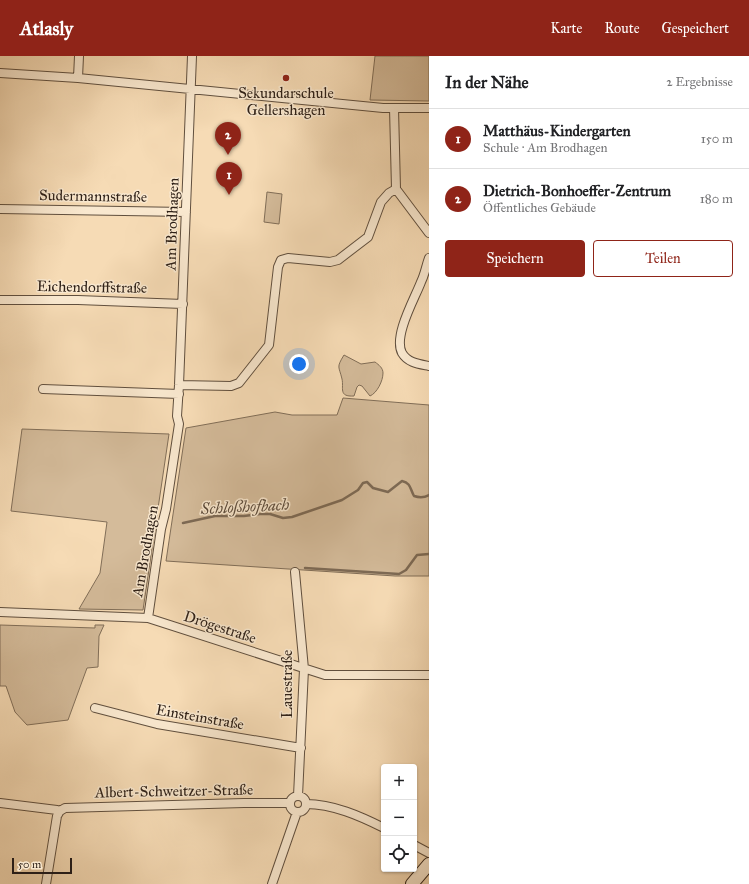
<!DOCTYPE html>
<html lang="de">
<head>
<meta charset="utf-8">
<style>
	:root { --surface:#fff; --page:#f6f6f6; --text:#202124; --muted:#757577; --line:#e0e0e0; --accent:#8f2418 }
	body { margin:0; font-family:"IM FELL Great Primer",serif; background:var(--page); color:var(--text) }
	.controls { position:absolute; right:12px; bottom:12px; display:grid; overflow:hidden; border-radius:4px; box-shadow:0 1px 3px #0004 }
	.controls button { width:36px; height:36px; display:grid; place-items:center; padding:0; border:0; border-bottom:1px solid var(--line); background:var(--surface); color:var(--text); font:20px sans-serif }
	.scale { position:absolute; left:12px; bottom:10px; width:60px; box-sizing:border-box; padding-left:4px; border:2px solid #2e2017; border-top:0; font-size:11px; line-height:14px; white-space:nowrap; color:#2e2017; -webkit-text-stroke:3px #f9e8cf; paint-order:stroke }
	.you { position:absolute; left:299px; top:308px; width:14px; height:14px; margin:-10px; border:3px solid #fff; border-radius:50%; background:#1a73e8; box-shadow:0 0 0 6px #1a73e833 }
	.badge { display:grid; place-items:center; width:26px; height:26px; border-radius:50%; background:var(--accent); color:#fff; font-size:13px; font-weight:700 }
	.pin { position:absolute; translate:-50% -33px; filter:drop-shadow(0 1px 2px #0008) }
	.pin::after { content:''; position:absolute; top:21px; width:14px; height:12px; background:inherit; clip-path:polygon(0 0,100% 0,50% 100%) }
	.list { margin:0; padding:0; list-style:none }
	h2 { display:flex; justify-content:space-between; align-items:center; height:52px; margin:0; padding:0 16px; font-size:17px }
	h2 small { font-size:13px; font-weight:400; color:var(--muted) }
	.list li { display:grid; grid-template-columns:26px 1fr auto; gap:12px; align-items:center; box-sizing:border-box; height:60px; padding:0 16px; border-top:1px solid var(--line) }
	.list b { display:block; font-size:15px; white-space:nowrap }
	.list p { margin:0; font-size:13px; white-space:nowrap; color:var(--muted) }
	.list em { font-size:13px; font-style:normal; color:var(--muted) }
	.actions { display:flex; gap:8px; padding:12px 16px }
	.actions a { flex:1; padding:9px 0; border:1px solid var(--accent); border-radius:4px; text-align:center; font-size:14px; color:var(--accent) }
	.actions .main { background:var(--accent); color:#fff }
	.icon { flex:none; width:22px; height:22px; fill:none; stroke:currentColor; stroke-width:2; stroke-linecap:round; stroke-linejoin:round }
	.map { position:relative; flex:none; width:429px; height:828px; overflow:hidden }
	header { display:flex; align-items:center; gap:24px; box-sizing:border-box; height:56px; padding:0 20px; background:var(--accent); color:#fff }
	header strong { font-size:19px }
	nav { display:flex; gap:22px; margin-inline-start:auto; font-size:14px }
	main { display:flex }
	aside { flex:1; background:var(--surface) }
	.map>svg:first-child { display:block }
	.green { fill:#d4bb9a; stroke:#816e58 }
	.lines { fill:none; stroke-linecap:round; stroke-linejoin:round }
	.stream { stroke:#7d6a55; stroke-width:2.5 }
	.minor-casing { stroke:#604f3e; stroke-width:10 }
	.secondary-casing { stroke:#2e2017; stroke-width:14 }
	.minor { stroke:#f9e8cf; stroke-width:8 }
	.secondary { stroke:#f9e8cf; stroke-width:12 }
	.poi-dot { fill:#8f2418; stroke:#f9e8cf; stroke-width:1.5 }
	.labels { text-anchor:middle; stroke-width:3; stroke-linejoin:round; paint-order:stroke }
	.poi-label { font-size:15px; fill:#2e2017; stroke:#f9e8cf }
	.street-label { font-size:15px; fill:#2e2017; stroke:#f9e8cf }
	.water-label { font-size:16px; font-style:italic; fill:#5c4b3b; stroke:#f9e8cf }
</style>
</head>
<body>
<header>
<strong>Atlasly</strong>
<nav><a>Karte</a><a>Route</a><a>Gespeichert</a></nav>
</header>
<main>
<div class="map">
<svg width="429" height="828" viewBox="0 0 429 828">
	<rect width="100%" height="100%" fill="#f6dbb5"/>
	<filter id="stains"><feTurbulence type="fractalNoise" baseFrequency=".005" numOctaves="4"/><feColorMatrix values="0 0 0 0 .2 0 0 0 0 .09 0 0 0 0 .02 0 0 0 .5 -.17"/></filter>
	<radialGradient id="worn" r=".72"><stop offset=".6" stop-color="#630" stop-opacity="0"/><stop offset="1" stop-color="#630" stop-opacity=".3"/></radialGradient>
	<!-- green -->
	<path class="green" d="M375 0H429V45L370 44Z
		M267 136 282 138 279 168 264 166Z
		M344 299 361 308 375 306C379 309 383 312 383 317 383 325 377 337 370 340L362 330 359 329 357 331 354 340C338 341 344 332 342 323 339 310 336 312 344 299Z
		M343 342 429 349V520H395L166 505 186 372 275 356 292 359H337Z
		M22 373 169 378 143 554 79 553 100 517 107 466 11 455Z
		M0 569 95 572V569H104L99 580 98 611 87 612 68 664 27 669 15 656 6 630H0Z"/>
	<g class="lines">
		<!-- stream -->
		<path class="stream" d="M183 467 215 460H244L260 458H270L283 462 292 461 342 444 358 434 363 427 367 426 373 432 388 436 402 425C411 427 410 433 414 440 420 442 424 442 429 439
			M305 512 399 518 406 514 417 499 429 498"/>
		<!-- minor casing -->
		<g class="minor-casing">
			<path id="minor" d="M0 17 78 22 383 52H429
				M78 22 79 0
				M394 52 396 133 429 177
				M0 153 186 156
				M429 202C426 210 425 218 421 226 415 242 393 280 402 297 408 307 419 308 429 310
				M0 244H78L183 248
				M179 329 231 330 239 327 269 289 278 211 281 204 288 202 330 206 338 204 368 181 381 146 389 137 396 133
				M43 333 179 338
				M295 516 304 613 298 740
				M0 556 148 562 325 619H429
				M148 562 161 473 166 453 179 368 177 360 179 329 192 0
				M95 652 157 668 301 692
				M290 748a8 8 0 1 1 16 0a8 8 0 1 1-16 0Z
				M0 747 57 754 60 755
				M306 748C333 748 360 760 384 772
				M414 789 429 797
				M46 828 57 760 60 755 65 752 244 747H289
				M272 828 297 756"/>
		</g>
		<!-- secondary casing -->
		<g class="secondary-casing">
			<path id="secondary" d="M412 828 429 808"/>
		</g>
		<!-- minor -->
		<use href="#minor" class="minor"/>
		<!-- secondary -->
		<use href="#secondary" class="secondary"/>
	</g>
	<!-- markers -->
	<circle class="poi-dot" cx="286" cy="22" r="4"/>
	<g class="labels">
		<!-- poi labels -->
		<g class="poi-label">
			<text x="286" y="42">Sekundarschule<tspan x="286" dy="17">Gellershagen</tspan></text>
		</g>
		<!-- street labels -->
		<g class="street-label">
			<text transform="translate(93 140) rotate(1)" y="5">Sudermannstraße</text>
			<text transform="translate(172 168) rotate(-88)" y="5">Am Brodhagen</text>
			<text transform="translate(92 231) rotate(1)" y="5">Eichendorffstraße</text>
			<text transform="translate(145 495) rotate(-80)" y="5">Am Brodhagen</text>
			<text transform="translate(220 571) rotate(18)" y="5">Drögestraße</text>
			<text transform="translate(287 628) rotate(-90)" y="5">Lauestraße</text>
			<text transform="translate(200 661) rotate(10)" y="5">Einsteinstraße</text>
			<text transform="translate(174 735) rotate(-1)" y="5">Albert-Schweitzer-Straße</text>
		</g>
		<!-- water labels -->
		<g class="water-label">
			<text transform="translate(245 450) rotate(-3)" y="6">Schloßhofbach</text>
		</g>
	</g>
	<rect width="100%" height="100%" filter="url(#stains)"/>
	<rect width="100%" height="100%" fill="url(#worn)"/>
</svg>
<div class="controls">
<button>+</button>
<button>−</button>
<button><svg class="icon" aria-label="locate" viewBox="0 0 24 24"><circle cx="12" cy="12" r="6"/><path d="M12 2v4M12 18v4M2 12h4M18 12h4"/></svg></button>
</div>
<div class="scale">50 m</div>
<div class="you"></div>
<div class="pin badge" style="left:229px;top:139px">1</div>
<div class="pin badge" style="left:228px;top:99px">2</div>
</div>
<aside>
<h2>In der Nähe<small>2 Ergebnisse</small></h2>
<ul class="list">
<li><span class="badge">1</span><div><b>Matthäus-Kindergarten</b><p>Schule · Am Brodhagen</p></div><em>150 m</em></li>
<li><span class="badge">2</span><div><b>Dietrich-Bonhoeffer-Zentrum</b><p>Öffentliches Gebäude</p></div><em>180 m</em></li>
</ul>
<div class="actions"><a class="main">Speichern</a><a>Teilen</a></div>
</aside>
</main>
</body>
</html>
